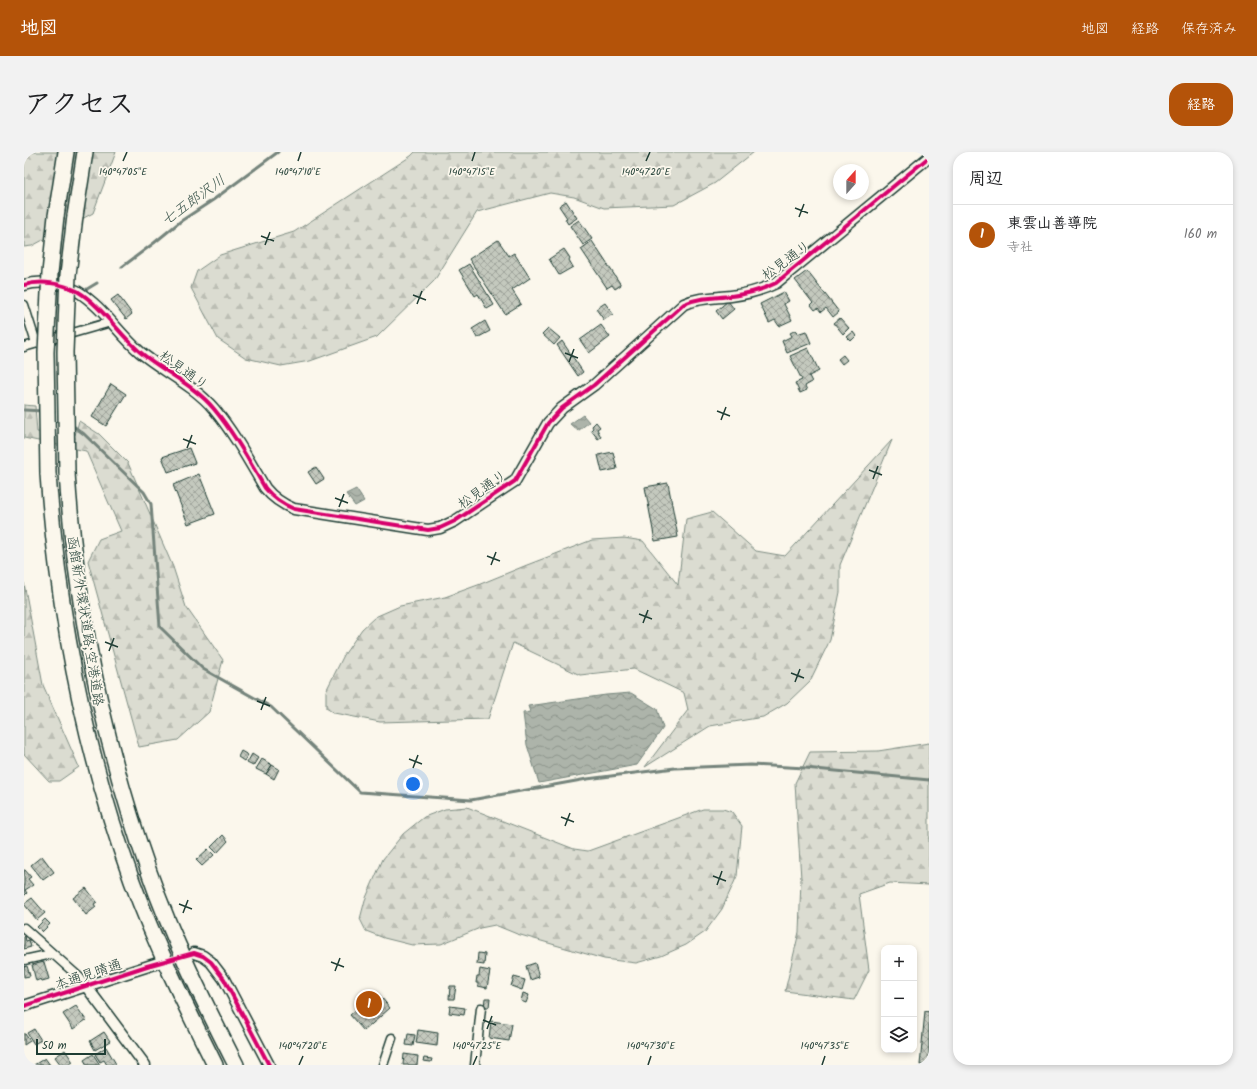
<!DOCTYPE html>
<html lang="ja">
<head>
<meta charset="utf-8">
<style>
	:root { --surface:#fff; --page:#f2f2f2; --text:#202124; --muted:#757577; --line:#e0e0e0; --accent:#b45309 }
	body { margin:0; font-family:Kalam,"Klee One",sans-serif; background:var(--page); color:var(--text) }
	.controls { position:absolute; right:12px; bottom:12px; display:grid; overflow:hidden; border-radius:8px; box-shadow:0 2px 6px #0003 }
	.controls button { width:36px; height:36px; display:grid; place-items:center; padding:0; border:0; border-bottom:1px solid var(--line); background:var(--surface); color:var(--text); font:20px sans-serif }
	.compass { position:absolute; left:809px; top:12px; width:36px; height:36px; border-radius:50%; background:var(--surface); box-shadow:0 2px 6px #0003; rotate:21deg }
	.scale { position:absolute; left:12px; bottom:10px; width:70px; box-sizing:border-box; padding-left:4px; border:2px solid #1f3d34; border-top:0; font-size:11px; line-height:14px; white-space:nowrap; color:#1f3d34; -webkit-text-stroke:3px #fbf7ec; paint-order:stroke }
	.you { position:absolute; left:389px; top:632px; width:14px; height:14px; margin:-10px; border:3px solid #fff; border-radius:50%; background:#1a73e8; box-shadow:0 0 0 6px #1a73e833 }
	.badge { display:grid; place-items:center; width:26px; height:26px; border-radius:50%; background:var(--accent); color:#fff; font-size:13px; font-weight:700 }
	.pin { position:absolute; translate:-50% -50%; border:2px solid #fff; box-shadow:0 1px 4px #0006 }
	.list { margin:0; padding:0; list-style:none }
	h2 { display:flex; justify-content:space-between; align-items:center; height:52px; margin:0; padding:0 16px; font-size:17px }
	h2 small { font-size:13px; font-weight:400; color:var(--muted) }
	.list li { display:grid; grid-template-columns:26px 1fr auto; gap:12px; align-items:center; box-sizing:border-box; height:60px; padding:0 16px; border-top:1px solid var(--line) }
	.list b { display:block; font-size:15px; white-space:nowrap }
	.list p { margin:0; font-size:13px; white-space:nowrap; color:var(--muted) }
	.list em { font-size:13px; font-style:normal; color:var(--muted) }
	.icon { flex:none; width:22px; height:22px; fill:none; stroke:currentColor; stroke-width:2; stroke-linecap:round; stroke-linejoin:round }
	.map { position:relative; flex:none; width:905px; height:913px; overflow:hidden; border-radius:16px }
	header { display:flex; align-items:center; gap:24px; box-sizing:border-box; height:56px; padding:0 20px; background:var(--accent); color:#fff }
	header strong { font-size:19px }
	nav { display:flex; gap:22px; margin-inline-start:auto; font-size:14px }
	.intro { display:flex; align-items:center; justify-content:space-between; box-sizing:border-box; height:96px; padding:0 24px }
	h1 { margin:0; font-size:28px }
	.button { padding:10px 18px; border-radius:16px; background:var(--accent); color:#fff; font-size:14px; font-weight:700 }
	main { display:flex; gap:24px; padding:0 24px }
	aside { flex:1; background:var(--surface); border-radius:16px; box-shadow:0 2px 6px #0003 }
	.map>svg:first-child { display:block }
	.forest { fill:url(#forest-firs); stroke:#7d8c82 }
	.water { fill:url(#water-waves); stroke:#74847b }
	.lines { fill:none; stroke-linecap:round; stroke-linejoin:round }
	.stream { stroke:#74847b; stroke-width:3 }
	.building { fill:url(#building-cross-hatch); stroke:#1f3d34 }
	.minor-casing { stroke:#1f3d34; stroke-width:11 }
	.tertiary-casing { stroke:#1f3d34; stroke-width:13 }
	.motorway-casing { stroke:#1f3d34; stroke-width:18 }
	.minor { stroke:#fbf7ec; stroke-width:8 }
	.tertiary { stroke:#fbf7ec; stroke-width:10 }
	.motorway { stroke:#fbf7ec; stroke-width:15 }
	.motorway-bridge-casing { stroke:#1f3d34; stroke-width:18; stroke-linecap:butt }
	.motorway-bridge { stroke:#fbf7ec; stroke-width:15 }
	.cycleway-casing { stroke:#fbf7ec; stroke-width:6 }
	.cycleway { stroke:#d6006c; stroke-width:4 }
	.ticks { fill:none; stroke:#1f3d34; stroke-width:1.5 }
	.labels { text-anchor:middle; stroke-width:3.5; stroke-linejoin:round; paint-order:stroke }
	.street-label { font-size:14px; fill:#1f3d34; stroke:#fbf7ec }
	.water-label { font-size:15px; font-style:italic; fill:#425b52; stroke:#fbf7ec }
	.ticks-label { font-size:10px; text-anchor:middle; fill:#1f3d34; stroke:#fbf7ec; stroke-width:3.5; stroke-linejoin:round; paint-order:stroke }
</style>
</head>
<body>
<header>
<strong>地図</strong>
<nav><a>地図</a><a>経路</a><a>保存済み</a></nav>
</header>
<div class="intro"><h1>アクセス</h1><a class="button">経路</a></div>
<main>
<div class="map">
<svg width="905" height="913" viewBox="0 0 905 913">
	<defs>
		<pattern id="forest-firs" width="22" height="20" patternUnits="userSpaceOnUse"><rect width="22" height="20" fill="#dbdcd1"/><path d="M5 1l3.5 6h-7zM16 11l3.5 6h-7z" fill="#bcbeb4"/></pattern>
		<pattern id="water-waves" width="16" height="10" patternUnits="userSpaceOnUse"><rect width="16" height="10" fill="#adb4aa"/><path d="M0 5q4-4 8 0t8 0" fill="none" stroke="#8c948b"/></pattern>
		<pattern id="building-cross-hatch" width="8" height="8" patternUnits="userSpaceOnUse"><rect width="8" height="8" fill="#c4c9be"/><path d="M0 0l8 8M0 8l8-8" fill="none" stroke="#9fa49b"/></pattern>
	</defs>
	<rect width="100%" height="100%" fill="#fbf7ec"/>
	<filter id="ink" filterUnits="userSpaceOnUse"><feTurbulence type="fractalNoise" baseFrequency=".025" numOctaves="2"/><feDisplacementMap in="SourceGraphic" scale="8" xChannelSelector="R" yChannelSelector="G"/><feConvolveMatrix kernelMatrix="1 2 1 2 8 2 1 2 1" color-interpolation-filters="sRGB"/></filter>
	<g filter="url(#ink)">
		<!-- forest -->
		<path class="forest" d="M0 0H92L69 61 8 94 0 95Z
			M391 0H730L691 31 650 53 580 56 550 45 526 41 453 60 410 129 353 185 286 209 257 214 222 206 194 187 167 136 173 119 196 103 270 80 387 4Z
			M0 253 11 254 13 280 51 283 55 269 75 282 104 311 149 415 162 455 199 508 185 560 154 588 115 595 64 409 75 387 97 379 62 299 0 286Z
			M868 288 816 413V440L806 488 786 529 763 551 739 565 686 574 621 615 664 558 660 541 610 517 556 523 489 491 464 567 356 570 310 561 302 556V539L320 503 338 477 351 465 376 454 421 445 454 433 503 413 568 388 600 386 619 389 654 433 662 367 688 360 732 399 761 404Z
			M0 431 19 533 55 615 35 629H25L0 602Z
			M905 591V733L866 731 835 742 845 818 830 848 761 839 775 780 777 727 771 631 786 600 854 599Z
			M443 655 550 697 564 699 679 657H699L708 660 718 674 713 724 698 757 681 780 662 793 637 804 612 811 580 807 493 782 471 773 456 776 417 792 388 793 360 786 342 779 336 767 341 748 359 707 379 682 400 665 421 657Z"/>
		<!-- water -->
		<path class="water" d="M559 263 565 270 554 279 546 272Z
			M332 337 340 349 331 354 322 342Z
			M607 541 633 557 639 576 613 613 515 631 503 593 499 561 506 560 504 554 582 543Z"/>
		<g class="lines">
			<!-- stream -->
			<path class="stream" d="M98 115 130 91 157 69 189 48 254 0
				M63 137 73 131
				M0 258 19 259
				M48 273 60 282 120 340 127 352 136 475 179 517 247 555 336 640 447 648 563 627 651 616 727 613 781 616 905 628"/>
		</g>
		<!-- building -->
		<path class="building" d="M542 49 553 66 544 72 541 67 543 66 535 54Z
			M555 68 568 87 559 93 546 74Z
			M474 88 485 104 490 101 506 126 488 138 497 152 481 162 445 107Z
			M568 89 597 133 591 137 588 133 583 136 557 97Z
			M540 97 546 106 545 108 549 115 535 123 525 107Z
			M445 112 470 153 463 157 454 142 451 144 435 118Z
			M783 119 815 160 809 165 802 156 797 160 794 156 791 158 787 153 789 151 771 128Z
			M760 140 765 149 760 152 768 168 755 174 751 168 745 171 736 152Z
			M94 143 108 162 102 167 87 148Z
			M704 149 710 157 698 167 692 159Z
			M581 151 589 162 580 168 572 157Z
			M816 166 825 176 819 182 810 171Z
			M461 169 466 179 453 186 448 177Z
			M577 173 586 185 565 201 556 188Z
			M524 176 536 186 530 193 518 182Z
			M772 178 773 182 782 179 787 191 763 201 758 189 768 184 766 181Z
			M829 180 832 184 827 189 823 185Z
			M538 189 559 220 554 224 533 193Z
			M784 196 795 219 785 224 788 230 781 234 783 238 776 241 771 231 778 228 766 204Z
			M819 203 823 208 818 212 814 207Z
			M87 232 102 242 82 274 68 265Z
			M572 270 576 275 573 277 577 285 574 287 567 278 569 276 568 274Z
			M165 296 171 311 144 320 138 305Z
			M589 300 593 317 578 320 574 303Z
			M292 315 300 327 292 332 284 320Z
			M175 322 191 362 164 372 149 333Z
			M644 331 654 385 631 389 621 335Z
			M217 599 224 603 220 609 214 605Z
			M228 602 234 606 229 614 223 611Z
			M238 607 248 613 242 622 232 617Z
			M248 613 255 617 250 627 242 622Z
			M199 683 204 689 193 701 187 695Z
			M184 697 190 703 178 714 172 708Z
			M18 704 30 720 19 728 7 713Z
			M0 718H1L7 725 4 727 9 733 1 738 3 741 0 744Z
			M62 736 73 750 70 752 72 755 62 763 49 746Z
			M8 746 21 761 13 768 0 752Z
			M21 767 26 772 18 780 13 775Z
			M1 784 2 789 5 788 7 795 0 797V785Z
			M454 801 461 802 460 813 453 812Z
			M20 810 25 827 18 829 17 827 12 829 8 813Z
			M511 811 515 825 506 828 502 814Z
			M3 814 6 824 0 825V815Z
			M456 817 466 819 463 836 454 834V831H452L453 824H455Z
			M490 825 501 828 498 838 487 834Z
			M426 834H432L430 847H425Z
			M353 840 366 856 340 879 326 863Z
			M499 841 505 843 502 851 497 849Z
			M461 846H466L465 855H460Z
			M52 854 62 868 49 877 39 862Z
			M426 854 441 856 440 863 425 861Z
			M901 859 905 860V913H896Z
			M467 869 488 872 485 889 465 886Z
			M10 877 17 888 10 892 3 881Z
			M394 878 414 881 413 894 392 891Z
			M80 880 86 889 71 898 66 889Z
			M0 882H1L6 889 0 893Z
			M384 882 391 883 389 894 382 893Z
			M82 895 92 912 91 913H83L80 908 76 910 71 902Z
			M41 898 49 910 44 913H37L31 905Z
			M69 902 76 913H63L60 908Z
			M380 902 394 904 393 913H379Z
			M21 906 26 913H10Z
			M400 906 408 907 407 910 399 909Z"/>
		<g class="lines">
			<!-- minor casing -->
			<g class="minor-casing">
				<path id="minor" d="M0 153 12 191
					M0 195 87 170
					M0 776 55 825 62 834
					M0 808 28 802
					M359 913 368 886
					M451 913 457 856"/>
			</g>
			<!-- tertiary casing -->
			<g class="tertiary-casing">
				<path id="tertiary" d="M0 133C17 128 37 131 53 139 78 154 94 181 116 200 140 220 170 233 190 257 210 281 225 309 241 336 249 346 258 352 270 357L404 378 416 376 431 369 491 329 524 271 538 256 570 233 660 152C675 145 691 146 707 144 723 142 738 138 752 131L905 5
					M170 801 179 804 187 810 200 827 245 913
					M62 834 121 913
					M0 854 134 811"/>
			</g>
			<!-- motorway casing -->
			<g class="motorway-casing">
				<path id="motorway" d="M32 64 42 0
					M51 64 61 0
					M43 321C52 460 79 589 125 720 148 786 180 850 212 913
					M24 322C34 463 60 596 108 729 131 792 161 853 191 913"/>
			</g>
			<!-- minor -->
			<use href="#minor" class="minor"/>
			<!-- tertiary -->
			<use href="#tertiary" class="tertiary"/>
			<!-- motorway -->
			<use href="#motorway" class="motorway"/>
			<!-- motorway-bridge casing -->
			<g class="motorway-bridge-casing">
				<path id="motorway-bridge" d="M43 321 41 200 44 123 51 64
					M24 322 22 200 26 121 32 64"/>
			</g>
			<!-- motorway-bridge -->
			<use href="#motorway-bridge" class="motorway-bridge"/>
			<!-- cycleway casing -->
			<g class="cycleway-casing">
				<path id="cycleway" d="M0 133C17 128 37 131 53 139 78 154 94 181 116 200 140 220 170 233 190 257 210 281 225 309 241 336 249 346 258 352 270 357L404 378 416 376 431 369 491 329 524 271 538 256 570 233 660 152C675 145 691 146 707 144 723 142 738 138 752 131L905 5
					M0 854 123 814 170 801 179 804 187 810 200 827 245 913"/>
			</g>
			<!-- cycleway -->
			<use href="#cycleway" class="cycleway"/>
		</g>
	</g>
	<!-- ticks -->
	<path class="ticks" d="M99 9 103 0M274 9 277 0M448 9 451 0M622 9 626 0M771 56 784 61M775 65 780 52M237 84 250 89M241 93 246 80M389 143 402 148M393 152 398 139M541 201 554 206M545 210 550 197M693 259 706 264M697 268 702 255M159 287 172 292M163 296 168 283M845 318 858 323M849 327 854 314M311 346 324 351M315 355 320 342M463 404 476 409M467 413 472 400M615 462 628 467M619 471 624 458M81 490 94 495M85 499 90 486M767 521 780 526M771 530 776 517M233 549 246 554M237 558 242 545M385 607 398 612M389 616 394 603M537 665 550 670M541 674 546 661M689 724 702 729M693 733 698 719M155 752 168 757M159 761 164 748M307 810 320 815M311 819 316 806M459 868 472 873M463 877 468 864M275 913 279 904M449 913 453 904M624 913 627 904M798 913 801 904"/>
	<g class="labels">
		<!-- street labels -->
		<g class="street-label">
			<text transform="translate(762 108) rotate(-36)" y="5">松見通り</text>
			<text transform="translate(160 218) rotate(36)" y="5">松見通り</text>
			<text transform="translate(458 337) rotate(-35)" y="5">松見通り</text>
			<text transform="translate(62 469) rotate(81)" y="5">函館新外環状道路;空港道路</text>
			<text transform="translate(64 822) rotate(-18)" y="5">本通見晴通</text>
		</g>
		<!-- water labels -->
		<g class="water-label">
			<text transform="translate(169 48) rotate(-36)" y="5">七五郎沢川</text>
		</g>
	</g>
	<g class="ticks-label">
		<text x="99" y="23">140°47'05"E</text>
		<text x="274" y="23">140°47'10"E</text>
		<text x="448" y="23">140°47'15"E</text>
		<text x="622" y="23">140°47'20"E</text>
		<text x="279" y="897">140°47'20"E</text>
		<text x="453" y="897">140°47'25"E</text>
		<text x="627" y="897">140°47'30"E</text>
		<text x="801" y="897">140°47'35"E</text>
	</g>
</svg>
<div class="controls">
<button>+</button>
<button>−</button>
<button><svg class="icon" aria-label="layers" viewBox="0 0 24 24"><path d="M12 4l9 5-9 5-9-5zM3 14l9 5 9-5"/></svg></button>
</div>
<svg class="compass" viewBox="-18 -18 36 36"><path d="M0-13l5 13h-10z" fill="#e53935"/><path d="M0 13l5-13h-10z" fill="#757577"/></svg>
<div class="scale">50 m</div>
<div class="you"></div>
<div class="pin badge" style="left:345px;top:852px">1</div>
</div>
<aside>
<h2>周辺<small></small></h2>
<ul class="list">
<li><span class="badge">1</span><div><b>東雲山善導院</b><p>寺社</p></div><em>160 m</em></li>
</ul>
</aside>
</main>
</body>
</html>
